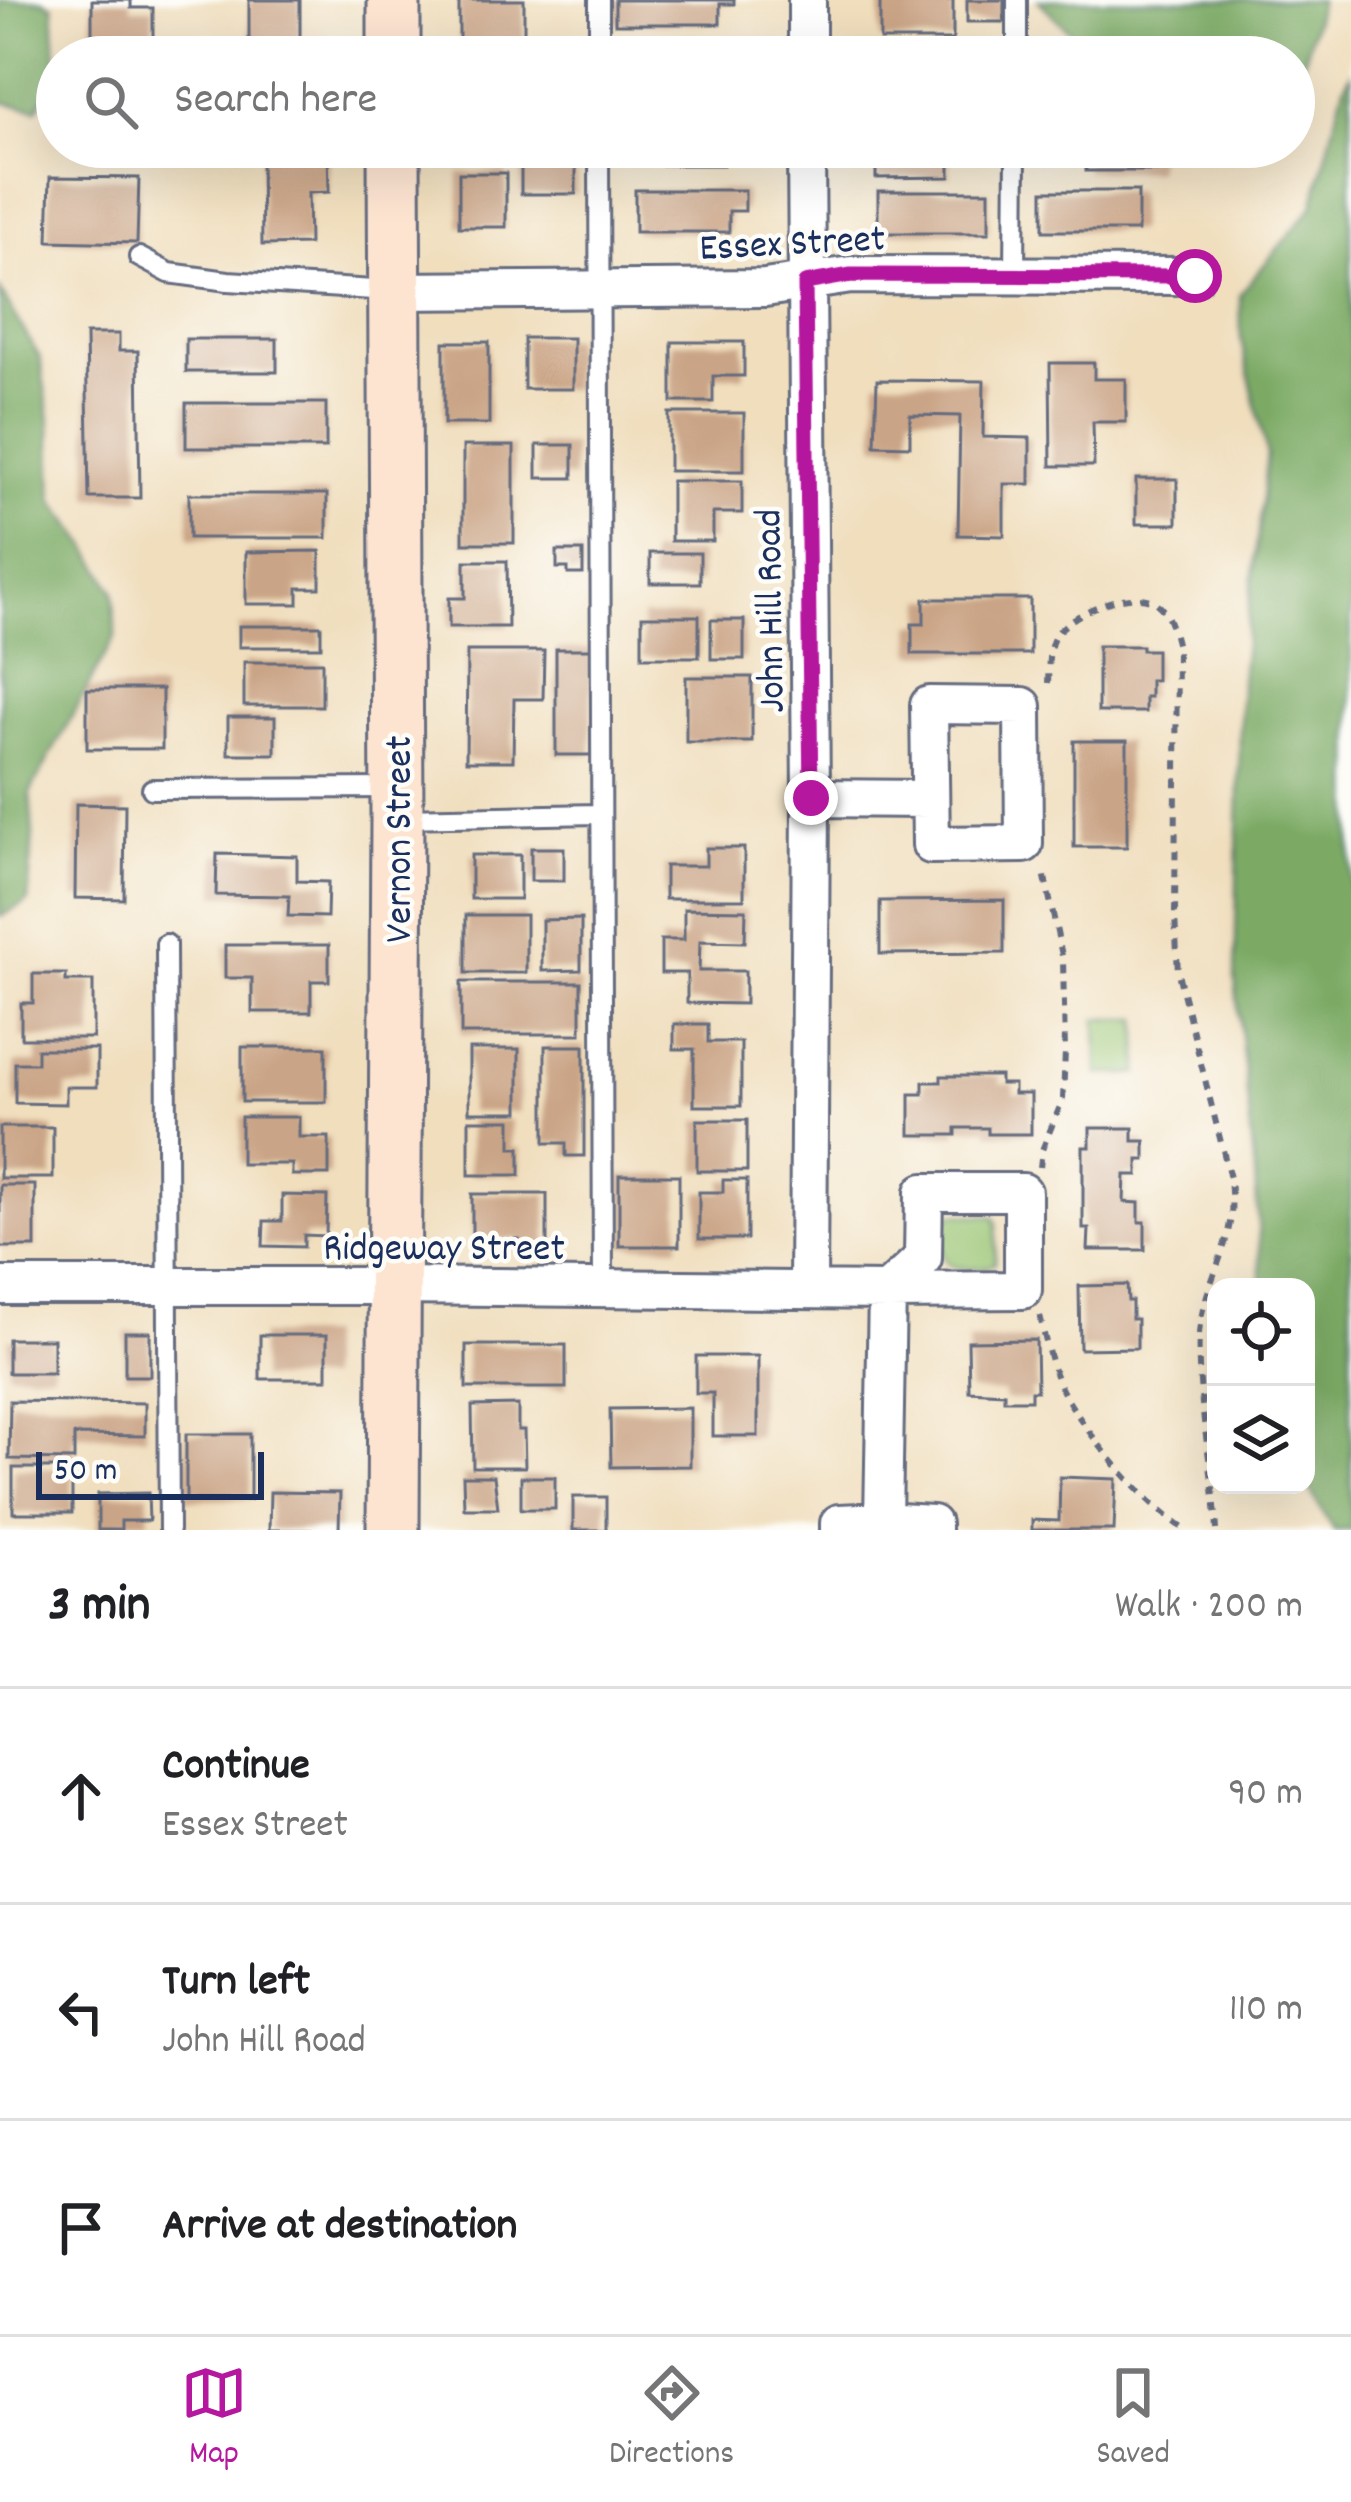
<!DOCTYPE html>
<html lang="en">
<head>
<meta charset="utf-8">
<style>
	:root { --surface:#fff; --page:#f2f2f2; --text:#202124; --muted:#757577; --line:#e0e0e0; --accent:#b5179e }
	body { margin:0; font-family:Dekko,sans-serif; background:var(--page); color:var(--text) }
	.controls { position:absolute; right:36px; bottom:36px; display:grid; overflow:hidden; border-radius:24px; box-shadow:0 12px 48px #0002 }
	.controls button { width:108px; height:108px; display:grid; place-items:center; padding:0; border:0; border-bottom:3px solid var(--line); background:var(--surface); color:var(--text); font:60px sans-serif }
	.scale { position:absolute; left:36px; bottom:30px; width:228px; box-sizing:border-box; padding-left:12px; border:6px solid #1b2f5e; border-top:0; font-size:33px; line-height:42px; white-space:nowrap; color:#1b2f5e; -webkit-text-stroke:9px #fdfcf7; paint-order:stroke }
	.stop { position:absolute; width:36px; height:36px; margin:-27px; border:9px solid #b5179e; border-radius:50%; background:#fff }
	.stop.end { background:#b5179e; border-color:#fff; box-shadow:0 3px 12px #0008 }
	.list { margin:0; padding:0; list-style:none }
	h2 { display:flex; justify-content:space-between; align-items:center; height:156px; margin:0; padding:0 48px; font-size:51px }
	h2 small { font-size:39px; font-weight:400; color:var(--muted) }
	.list li { display:grid; grid-template-columns:78px 1fr auto; gap:36px; align-items:center; box-sizing:border-box; height:216px; padding:0 48px; border-top:3px solid var(--line) }
	.list b { display:block; font-size:45px; white-space:nowrap }
	.list p { margin:0; font-size:39px; white-space:nowrap; color:var(--muted) }
	.list em { font-size:39px; font-style:normal; color:var(--muted) }
	.icon { flex:none; width:66px; height:66px; fill:none; stroke:currentColor; stroke-width:2; stroke-linecap:round; stroke-linejoin:round }
	.map { position:relative; flex:none; width:1351px; height:1530px; overflow:hidden }
	.search { position:absolute; background:var(--surface); box-shadow:0 12px 48px #0002; left:36px; right:36px; top:36px; height:132px; display:flex; align-items:center; gap:30px; box-sizing:border-box; padding:0 42px; border-radius:66px; color:var(--muted); font-size:45px }
	.sheet { height:804px; background:var(--surface) }
	nav { display:flex; justify-content:space-around; align-items:center; box-sizing:border-box; height:168px; border-top:3px solid var(--line); background:var(--surface); font-size:33px; color:var(--muted) }
	nav a { display:grid; justify-items:center; gap:6px }
	nav .on { color:var(--accent) }
	.map>svg:first-child { display:block }
	.green { fill:#9ac573; stroke:#5a7a68; stroke-width:3 }
	.forest { fill:#7baa65; stroke:#4b6c62; stroke-width:3 }
	.building { fill:#caa486 }
	.lines { fill:none; stroke-linecap:round; stroke-linejoin:round }
	.lane-casing { stroke:#666c7f; stroke-width:24 }
	.street-casing { stroke:#666c7f; stroke-width:42 }
	.secondary-casing { stroke:#666c7f; stroke-width:57 }
	.path { stroke:#666c7f; stroke-width:6; stroke-dasharray:9 9; stroke-linecap:butt }
	.lane { stroke:#fff; stroke-width:18 }
	.street { stroke:#fff; stroke-width:36 }
	.secondary { stroke:#fde4d1; stroke-width:51 }
	.route { stroke:#b5179e; stroke-width:15 }
	.labels { text-anchor:middle; stroke-width:9; stroke-linejoin:round; paint-order:stroke }
	.street-label { font-size:39px; fill:#1b2f5e; stroke:#fdfcf7 }
</style>
</head>
<body>
<div class="map">
<svg width="1351" height="1530" viewBox="0 0 1351 1530">
	<rect width="100%" height="100%" fill="#fdfcf7"/>
	<filter id="ink" filterUnits="userSpaceOnUse"><feTurbulence type="fractalNoise" baseFrequency=".00833" numOctaves="2"/><feDisplacementMap in="SourceGraphic" scale="24" xChannelSelector="R" yChannelSelector="G"/><feConvolveMatrix kernelMatrix="1 2 1 2 8 2 1 2 1" color-interpolation-filters="sRGB"/></filter>
	<filter id="wash" filterUnits="userSpaceOnUse"><feTurbulence type="fractalNoise" baseFrequency=".004" numOctaves="4" result="noise"/><feDisplacementMap in="SourceGraphic" scale="48" xChannelSelector="R" yChannelSelector="G"/><feGaussianBlur stdDeviation="2.7" result="paint"/><feColorMatrix in="noise" values="0 0 0 0 0 0 0 0 0 0 0 0 0 0 0 0 0 1.4 0 .05"/><feComposite in="paint" operator="in"/></filter>
	<g filter="url(#wash)">
		<rect width="100%" height="100%" fill="#f0debd"/>
		<!-- green -->
		<path class="green" d="M1097 1019H1139V1074H1098Z
			M954 1214 994 1217 997 1224 995 1264C984 1269 976 1268 965 1268 935 1268 943 1244 943 1222Z"/>
		<!-- forest -->
		<path class="forest" d="M0 0H41L53 5 57 76 37 109 0 102Z
			M1038 0H1320L1300 75 1294 85V57H1106L1094 55Z
			M1351 74V1530H1334L1306 1484V1287H1262L1255 1173 1235 979 1241 679 1267 455 1241 340 1240 294 1313 206 1344 85Z
			M0 290 40 358 50 419 53 500 87 545 114 591 115 637 30 793 33 834 28 901 0 917Z"/>
		<g id="blocks">
			<!-- building -->
			<path class="building" d="M92 0H131V8H153V57H92Z
				M249 0H300V45H249Z
				M459 0H524V45H459Z
				M615 0H734V4H720V24H615Z
				M880 0H953V40H880Z
				M967 0H1004V22H967Z
				M644 52H741V57H644Z
				M881 52H953V57H881Z
				M627 147H723V165H627Z
				M876 147H950V177L876 178Z
				M1086 147H1157V171H1086Z
				M328 153 329 192 308 193 309 244 262 245 261 154Z
				M521 154H576V194H521Z
				M459 173H506V227H459Z
				M50 177 139 178 137 243 48 241Z
				M635 190H745V211H729V232H635Z
				M878 191H989V233H878Z
				M1043 191H1138V231H1043Z
				M86 334H119V351H138L140 498H89Z
				M524 338H573V389H524Z
				M186 339H277V372H186Z
				M444 342H489V424H444Z
				M672 342H744V376H713V402H672Z
				M1050 363H1094V379H1126V422H1093L1094 466H1051Z
				M877 380 984 381 983 437 1030 438V484H1004V536L958 535 960 416 910 415V446L875 445Z
				M186 403H326V448H186Z
				M669 413H744V471H669Z
				M537 445H573V478H537Z
				M463 446H514V543H463Z
				M1136 479H1177V524H1136Z
				M671 481H742V513H713V541H671Z
				M189 494H327V538H189Z
				M320 551V588H298V604H246V552Z
				M557 551H583V574H568V568H557Z
				M650 553H700V583H650Z
				M465 561H507L508 627H449V598H465Z
				M924 599H1030V654H912V624H924Z
				M642 616H699V657H642Z
				M711 620H744V659H711Z
				M239 626H321V647H239Z
				M1098 646H1142V650H1156V680H1150V697H1145V712H1098Z
				M556 649H591V755H556Z
				M467 651H544L543 699H514L513 761H466Z
				M244 662H322V706H244Z
				M686 677H752V742H686Z
				M87 689H162V749H87Z
				M228 717H275V754H228Z
				M1074 741H1127V847H1074Z
				M76 804 125 805 124 899 75 898Z
				M531 848H564V881H531Z
				M706 848H744V899H665V866H706Z
				M217 854 297 856V881L328 882 327 917 288 916 289 896 216 895Z
				M471 855H520V899H471Z
				M1004 900V953L880 954V901Z
				M684 909 746 910 745 942 700 941 699 971H745V1004L687 1003V973H661V940H684Z
				M466 915H526V973H466Z
				M581 919V970L542 971V920Z
				M225 945H329V981H311V1012H252V978H225Z
				M33 974H66V981H93V1038H21V1003H33Z
				M461 982H581V1034H461Z
				M674 1024H708V1042H741V1106H694V1049H674Z
				M545 1046H584V1156H566V1143H545Z
				M242 1047H326V1102H242Z
				M37 1049H97V1087H66V1104L15 1103V1063H37Z
				M469 1049H519V1112H469Z
				M941 1076H1000V1084H1014V1094H1031V1134H988V1128H956V1135H910V1094H923V1082H941Z
				M241 1117H299V1137H329V1175H292V1164H241Z
				M469 1120H511V1148H520V1175H469Z
				M697 1120H747V1171H697Z
				M0 1127H53V1178H0Z
				M1090 1128H1133V1141H1145V1160H1138V1175H1125L1124 1202 1139 1203V1222H1145V1250H1088L1089 1229H1083V1147H1090Z
				M619 1175H679V1246H619Z
				M723 1180H747V1239H699V1192H723Z
				M0 1185H35V1247H0Z
				M472 1194H547V1250H519V1239H472Z
				M282 1195 327 1196 326 1236 304 1235V1247L263 1246 264 1221H282Z
				M1127 1285 1128 1301H1132V1319H1137V1348L1080 1349 1079 1286Z
				M125 1332H150V1376H125Z
				M260 1335H327V1379H260Z
				M8 1339H53V1373H8Z
				M1036 1340 1037 1391H1031V1400H1004V1393L969 1391 968 1341Z
				M466 1345H566V1388H466Z
				M696 1356H758V1436H713V1393H696Z
				M10 1401 145 1403V1436L74 1435V1460L9 1459Z
				M518 1405V1430H524L525 1467H473L472 1406Z
				M690 1408V1466L611 1467 610 1409Z
				M186 1434H250V1500H186Z
				M13 1468H72V1513H13Z
				M463 1476H494L498 1508H464Z
				M521 1477H555V1509H521Z
				M1060 1477 1116 1479 1114 1530H1032V1520L1059 1521Z
				M270 1492 340 1493 339 1530H269Z
				M148 1493 149 1521H121V1530H98V1494Z
				M573 1497H606V1530H573Z"/>
		</g>
	</g>
	<g filter="url(#ink)">
		<use href="#blocks" fill-opacity="0" stroke="#666c7f" stroke-width="3"/>
		<g class="lines">
			<!-- lane casing -->
			<g class="lane-casing">
				<path id="lane" d="M599 0V57
					M1017 57V0
					M599 147 603 1288
					M139 257 169 273 228 281 390 291
					M1015 276 1016 147
					M152 789 392 788
					M402 818 599 814
					M166 944 169 1530"/>
			</g>
			<!-- street casing -->
			<g class="street-casing">
				<path id="street" d="M807 57V0
					M806 147 811 798 808 1290
					M394 291 765 288 851 275 1195 276
					M929 705 1023 706 1024 844 931 845Z
					M811 798 930 799
					M924 1192H1023V1290L887 1291 923 1258Z
					M0 1286H392L887 1291 883 1521
					M839 1530V1523L883 1521 932 1524V1530"/>
			</g>
			<!-- secondary casing -->
			<g class="secondary-casing">
				<path id="secondary" d="M394 0V57
					M393 1530 397 818 394 147"/>
			</g>
			<!-- path -->
			<path class="path" d="M1048 683C1049 668 1047 650 1055 636 1070 613 1134 585 1157 604 1170 614 1173 632 1177 647L1175 915 1178 973 1230 1178C1231 1191 1232 1203 1231 1216 1226 1256 1202 1292 1199 1334 1196 1397 1213 1466 1217 1530
				M1040 1167 1042 1150 1063 1099 1065 1051 1063 960 1043 868
				M1040 1316C1046 1343 1052 1373 1066 1397 1095 1444 1140 1499 1186 1530"/>
			<!-- lane -->
			<use href="#lane" class="lane"/>
			<!-- street -->
			<use href="#street" class="street"/>
			<!-- secondary -->
			<use href="#secondary" class="secondary"/>
		</g>
	</g>
	<g class="lines" filter="url(#ink)">
		<!-- route -->
		<path class="route" d="M811 798 805 283 851 275 1195 276"/>
	</g>
	<g class="labels">
		<!-- street labels -->
		<g class="street-label">
			<text transform="translate(792 240) rotate(-3)" y="14">Essex Street</text>
			<text transform="translate(767 611) rotate(-91)" y="14">John Hill Road</text>
			<text transform="translate(396 839) rotate(-90)" y="14">Vernon Street</text>
			<text x="444" y="1259">Ridgeway Street</text>
		</g>
	</g>
</svg>
<div class="controls">
<button><svg class="icon" aria-label="locate" viewBox="0 0 24 24"><circle cx="12" cy="12" r="6"/><path d="M12 2v4M12 18v4M2 12h4M18 12h4"/></svg></button>
<button><svg class="icon" aria-label="layers" viewBox="0 0 24 24"><path d="M12 4l9 5-9 5-9-5zM3 14l9 5 9-5"/></svg></button>
</div>
<div class="scale">50 m</div>
<div class="stop" style="left:1195px;top:276px"></div>
<div class="stop end" style="left:811px;top:798px"></div>
<div class="search"><svg class="icon" aria-label="search" viewBox="0 0 24 24"><circle cx="10" cy="10" r="6"/><path d="M15 15l6 6"/></svg>Search here</div>
</div>
<section class="sheet">
<h2>3 min<small>Walk · 200 m</small></h2>
<ul class="list">
<li><svg class="icon" aria-label="ahead" viewBox="0 0 24 24"><path d="M12 20V5M6 11l6-6 6 6"/></svg><div><b>Continue</b><p>Essex Street</p></div><em>90 m</em></li>
<li><svg class="icon" aria-label="left" viewBox="0 0 24 24"><path d="M17 20v-9H6M10 6l-5 5 5 5"/></svg><div><b>Turn left</b><p>John Hill Road</p></div><em>110 m</em></li>
<li><svg class="icon" aria-label="arrive" viewBox="0 0 24 24"><path d="M6 21V4h12l-3 4 3 4H6"/></svg><div><b>Arrive at destination</b></div></li>
</ul>
</section>
<nav>
<a class="on"><svg class="icon" aria-label="map" viewBox="0 0 24 24"><path d="M3 6l6-2 6 2 6-2v14l-6 2-6-2-6 2zM9 4v14M15 6v14"/></svg>Map</a>
<a><svg class="icon" aria-label="directions" viewBox="0 0 24 24"><path d="M12 3l9 9-9 9-9-9zM9 14v-3h6M13 9l2 2-2 2"/></svg>Directions</a>
<a><svg class="icon" aria-label="saved" viewBox="0 0 24 24"><path d="M7 4h10v16l-5-4-5 4z"/></svg>Saved</a>
</nav>
</body>
</html>
